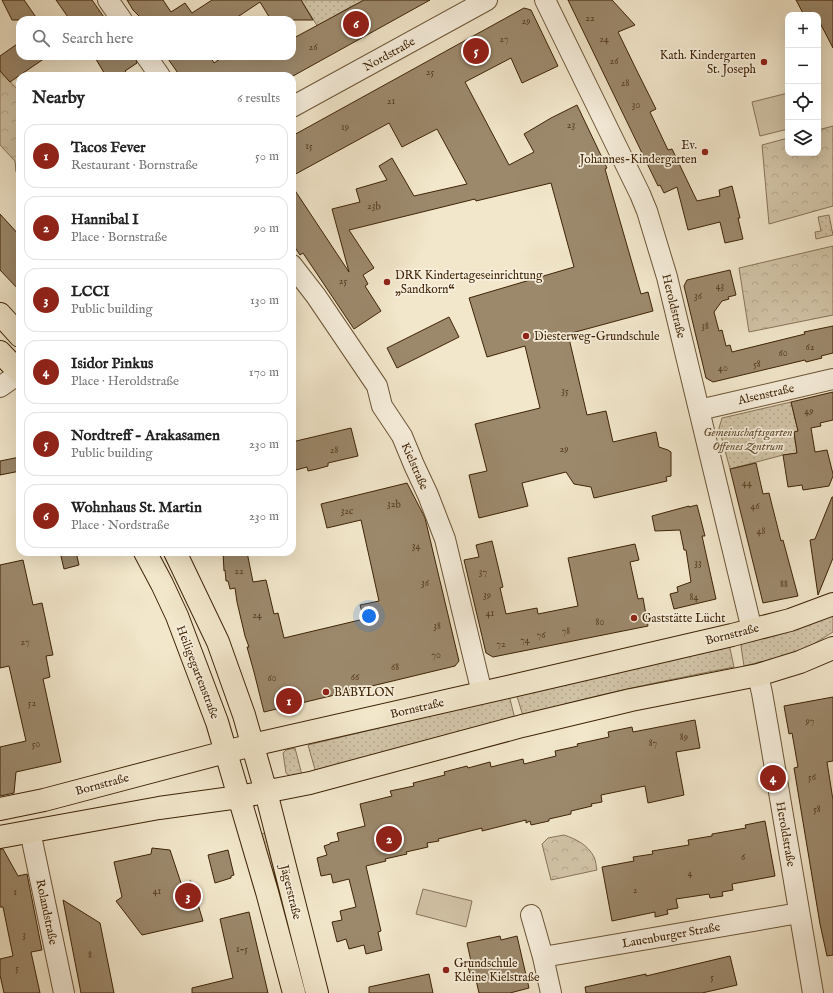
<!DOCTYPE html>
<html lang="en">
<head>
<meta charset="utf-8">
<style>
	:root { --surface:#fff; --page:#f2f2f2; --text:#222; --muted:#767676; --line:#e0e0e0; --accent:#8f2418 }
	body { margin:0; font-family:"IM FELL English",serif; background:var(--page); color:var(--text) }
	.controls { position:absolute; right:12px; top:12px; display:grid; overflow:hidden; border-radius:8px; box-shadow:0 4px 16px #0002 }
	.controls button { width:36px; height:36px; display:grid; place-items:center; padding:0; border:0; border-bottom:1px solid var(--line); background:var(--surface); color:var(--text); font:20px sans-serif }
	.you { position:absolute; left:369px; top:616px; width:14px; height:14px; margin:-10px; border:3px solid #fff; border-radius:50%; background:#1a73e8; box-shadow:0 0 0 6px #1a73e833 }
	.badge { display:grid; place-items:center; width:26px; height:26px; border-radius:50%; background:var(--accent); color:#fff; font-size:13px; font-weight:700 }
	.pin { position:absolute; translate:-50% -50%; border:2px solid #fff; box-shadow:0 1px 4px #0006 }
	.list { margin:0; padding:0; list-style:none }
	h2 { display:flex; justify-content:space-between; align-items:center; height:52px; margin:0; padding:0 16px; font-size:17px }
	h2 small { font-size:13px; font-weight:400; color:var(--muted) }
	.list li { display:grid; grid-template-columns:26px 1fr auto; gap:12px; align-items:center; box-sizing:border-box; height:64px; margin:0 8px 8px; padding:0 8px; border:1px solid var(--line); border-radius:12px }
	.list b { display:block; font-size:15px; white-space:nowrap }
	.list p { margin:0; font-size:13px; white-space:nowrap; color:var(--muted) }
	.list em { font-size:13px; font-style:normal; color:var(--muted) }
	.icon { flex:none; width:22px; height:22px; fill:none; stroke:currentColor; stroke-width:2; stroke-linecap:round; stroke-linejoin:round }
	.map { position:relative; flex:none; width:833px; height:993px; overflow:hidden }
	.search { position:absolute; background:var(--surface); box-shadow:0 4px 16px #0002; left:16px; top:16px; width:280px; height:44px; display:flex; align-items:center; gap:10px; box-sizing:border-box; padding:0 14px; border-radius:12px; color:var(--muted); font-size:15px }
	.panel { position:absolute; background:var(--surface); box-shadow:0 4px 16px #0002; left:16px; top:72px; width:280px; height:484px; border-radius:12px }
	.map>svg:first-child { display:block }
	.grass { fill:url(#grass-dots); stroke:#887457 }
	.park { fill:url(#park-crowns); stroke:#887457 }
	.pitch { fill:#d3c6a9; stroke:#887457 }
	.building { fill:#9c896c; stroke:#3e2305 }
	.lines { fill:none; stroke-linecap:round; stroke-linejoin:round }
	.minor-casing { stroke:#6b5436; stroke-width:22 }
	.major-casing { stroke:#3e2305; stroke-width:24 }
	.minor { stroke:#f7efdd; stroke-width:20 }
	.major { stroke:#f2e7cb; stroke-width:22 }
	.poi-dot { fill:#8f2418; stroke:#f7efdd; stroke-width:1.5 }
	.labels { text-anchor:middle; stroke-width:3.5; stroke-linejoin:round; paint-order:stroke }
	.number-label { font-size:10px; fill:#563c1f }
	.street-label { font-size:12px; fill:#3e2305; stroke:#f7efdd }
	.poi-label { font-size:12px; fill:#3e2305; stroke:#f7efdd; text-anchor:start }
	.park-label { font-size:12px; font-style:italic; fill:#634c2e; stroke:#f7efdd }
</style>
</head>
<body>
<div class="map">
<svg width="833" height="993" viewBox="0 0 833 993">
	<defs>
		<pattern id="grass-dots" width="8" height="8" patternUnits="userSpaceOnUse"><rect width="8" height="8" fill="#d3c6a9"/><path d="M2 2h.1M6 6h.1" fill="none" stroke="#b6aa90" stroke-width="1.8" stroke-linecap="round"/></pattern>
		<pattern id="park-crowns" width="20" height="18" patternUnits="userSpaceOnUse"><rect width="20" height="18" fill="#d3c6a9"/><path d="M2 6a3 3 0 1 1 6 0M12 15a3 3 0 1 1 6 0" fill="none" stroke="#b6aa90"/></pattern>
	</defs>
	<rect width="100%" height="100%" fill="#f2e7cb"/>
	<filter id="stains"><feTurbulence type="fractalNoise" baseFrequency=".005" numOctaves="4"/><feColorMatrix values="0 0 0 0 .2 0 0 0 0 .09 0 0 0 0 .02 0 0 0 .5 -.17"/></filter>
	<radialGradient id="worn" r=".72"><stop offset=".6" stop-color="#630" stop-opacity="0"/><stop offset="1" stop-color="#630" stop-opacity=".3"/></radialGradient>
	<!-- grass -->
	<path class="grass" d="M301 0H367C349 6 333 17 318 27Z
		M829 215 833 235 816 239 815 232 821 231 818 217Z
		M791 402 798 431 794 433 797 453 783 455 730 469 719 428 722 418Z
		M833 613V632L812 645 796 653 744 666 741 646 742 643Z
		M729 644 734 667C663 681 592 695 523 716L516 693Z
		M509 695 515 719 316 773 308 745 413 720Z
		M295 748 302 775 290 776 286 773 283 753 286 750Z
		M265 833 284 914 310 993H303L260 834Z"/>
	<!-- park -->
	<path class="park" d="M0 71 20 92V176L16 172 15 161 0 145Z
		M833 126V206L769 224 762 145 788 138V153H818V130Z
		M833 246V315L749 332 739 268Z
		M564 835C576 839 588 845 594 857 596 861 596 866 597 870L551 880 542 844 548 838Z"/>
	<!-- pitch -->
	<path class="pitch" d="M788 93V129L760 136 752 102Z
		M423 889 472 901 466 927 416 914Z"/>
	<!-- building -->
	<path class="building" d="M2 0H24L38 20H12Z
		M56 0H92L106 20H70Z
		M127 0H163L171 12 185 3 192 13 212 0H301L313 20H271L260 2 233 20H143L133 10Z
		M364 0H430L293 76H180L166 56H210L214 63 224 56H292V39Z
		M568 0H612L635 25 618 32 637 71 656 109 650 112 668 150 672 149 697 201 720 196 719 190 732 186 740 218H738L743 239 725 243 720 222 688 230 677 187 664 193 660 185 658 186Z
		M796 0H833V48L818 19V15H804Z
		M524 8 531 10 558 66 522 83 511 58 465 82 509 165 534 152 524 134 551 118 577 105 607 168 605 169 641 294 648 292 653 311 568 334 587 415 606 411 613 442 656 432 659 447 668 450 671 452V476L666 477 667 481 594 498 591 487 574 484 566 472 522 483 528 506 479 518 469 475 487 471 475 424 540 408 525 346 487 357 469 298 574 267 551 183 476 201 475 199 349 230 374 268 363 275 368 284 365 286 381 311 354 329 303 253 300 255 292 243V186L349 272 332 209 360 202 356 189 387 180 379 166 392 158 414 196 467 184 437 129 402 147 389 123 292 176V136Z
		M20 42V56H48L10 82 0 71V56Z
		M94 56H135L137 63 125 71 129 76H106Z
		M0 214 20 236V291L0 270Z
		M730 270 736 295 728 297 729 299 722 301 714 312 719 331 722 330 726 346 730 345 732 352 805 334 804 332 833 326V353L821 356 822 358 806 362 805 360 713 382 706 378 684 286 687 280Z
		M449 317 459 337 397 368 387 348Z
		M833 392V420L820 423 821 426 811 428 815 452 827 450 833 474V476L829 486 803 490 802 485 788 487 783 455 797 453 794 432 798 431 791 402Z
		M351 428 358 456 328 463V466L317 469 308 471 307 467 292 471V442Z
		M20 457V471L0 475V461Z
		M756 463 763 494 769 493 781 541 783 540 798 596 763 603 730 469Z
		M407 483 422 512 425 518 459 661 455 666 264 712 254 672 247 647H249L245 636 237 602 235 588 230 589 228 581H226L225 570 224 571 223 552H247L253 582 266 580 274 614 278 613 284 638 364 619 360 605 379 601 361 520 327 528 321 504Z
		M832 497H833V558L818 595 810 540 815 539Z
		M697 505 705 536H702L716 599 674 609 670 594 678 592 677 587 691 582 686 550H684L680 530 655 531 652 516 689 506V507Z
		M492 541 503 587 500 588 506 614 537 608 538 614 578 606 568 558 635 544 639 560 630 562 638 599 643 598 648 626 493 657 486 653 464 560 479 557 476 545Z
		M60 552H76L79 565 64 569Z
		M23 560 33 605 42 603 53 655 46 656 50 677 43 679 61 762 16 772 14 793 0 796V747L26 741 9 666 0 668V565Z
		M833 697V761L827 762 833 800V955L827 956 820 924 794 768 798 767 792 733 789 734 784 706Z
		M695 720 700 748 676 752 684 795 648 803 645 786 601 795 602 802 591 804 592 806 571 811V814L549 819V821L531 825 530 821 526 823V820L482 831V828L438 839 439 841 427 843 428 847 406 852 407 854 385 859 386 861 366 866 381 931 378 932 382 950 366 954 364 945 349 949 346 939 337 942 332 922 342 920 340 911 356 907 349 879 333 883 331 874 321 876 317 858 327 855 324 846 330 844V843L339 841 337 833 365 826 360 804 392 796 390 791 414 786 413 783 445 775 444 772 467 766 468 768 490 762 491 767 523 759 524 764 556 756 555 751 578 746 577 744 609 737 608 732 632 727 633 732Z
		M765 821 775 876 732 884 733 890 722 892 723 896 710 898 709 894 676 899 678 908 667 910 668 914 655 917V912L612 921 602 867 634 861 633 857 653 854 652 851 689 845 688 840 712 836V834L746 828 745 825Z
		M152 848 170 850 181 883 191 881 203 921 142 935 116 901 122 897 114 862 151 854Z
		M0 849H3L18 876 27 874 42 950 31 952 40 993H4L0 975V959L13 956 3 907H0Z
		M228 850 234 875 231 876V878L215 883 208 855Z
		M63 900 100 923 114 993H81Z
		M249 912 268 993H192V988L233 978 220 919Z
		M500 936 501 940 517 936 529 988 510 993H479L476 980 472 981 468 967 472 966 467 943Z
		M730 956 737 985 702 993H586L585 987 646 974V976Z
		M429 974 433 993H369V987Z"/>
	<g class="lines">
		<!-- minor casing -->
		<g class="minor-casing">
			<path id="minor" d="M108 0 122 20
				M545 0 640 194 647 211 667 277 752 630
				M146 56 160 76
				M292 107 487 0
				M292 265 316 296 377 386 382 406 402 436 414 465 428 495 445 539 482 693
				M0 387 20 373
				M699 410 833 379
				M758 675 762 693 769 733 813 993
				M30 831 64 993
				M531 915 543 957 551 993
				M543 957 799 913"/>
		</g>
		<!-- major casing -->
		<g class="major-casing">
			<path id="major" d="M0 314 20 336
				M0 352 20 373
				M145 552 162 584 177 616 217 722 267 892 294 993
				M175 552 218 642 244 715 266 792 317 993
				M0 809 44 800 252 745 512 686 732 635 790 620 833 604
				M0 837 159 808 239 797 310 783 522 726 631 700 758 675 800 662 833 648"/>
		</g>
		<!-- minor -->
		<use href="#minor" class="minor"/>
		<!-- major -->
		<use href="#major" class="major"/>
	</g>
	<!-- markers -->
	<g class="poi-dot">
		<circle cx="764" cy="62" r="4"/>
		<circle cx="705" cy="152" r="4"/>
		<circle cx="387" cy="282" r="4"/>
		<circle cx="526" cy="336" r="4"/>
		<circle cx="634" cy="618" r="4"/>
		<circle cx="326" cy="692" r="4"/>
		<circle cx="446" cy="970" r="4"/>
	</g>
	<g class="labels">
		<!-- number labels -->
		<g class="number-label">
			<text x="590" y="21">22</text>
			<text x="526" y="24">29</text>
			<text x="504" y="42">27</text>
			<text x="604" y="42">24</text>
			<text x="313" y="50">26</text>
			<text x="614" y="64">26</text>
			<text x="430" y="75">25</text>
			<text x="625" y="86">28</text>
			<text x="391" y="104">21</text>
			<text x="636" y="108">30</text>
			<text x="571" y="128">23</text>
			<text x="345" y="130">19</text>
			<text x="309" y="149">15</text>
			<text x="374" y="209">23b</text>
			<text x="343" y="284">25</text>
			<text x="720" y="289">43</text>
			<text x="698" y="299">36</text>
			<text x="705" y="329">38</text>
			<text x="810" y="350">62</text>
			<text x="783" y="356">60</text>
			<text x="757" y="367">58</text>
			<text x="723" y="371">40</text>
			<text x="565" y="394">35</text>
			<text x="809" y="414">49</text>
			<text x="564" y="452">29</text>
			<text x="334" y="453">28</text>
			<text x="747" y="486">44</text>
			<text x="394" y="507">32b</text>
			<text x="755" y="509">46</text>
			<text x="347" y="514">32c</text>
			<text x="761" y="534">48</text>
			<text x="416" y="549">34</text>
			<text x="698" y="566">33</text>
			<text x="239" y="574">22</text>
			<text x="483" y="575">37</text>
			<text x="425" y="586">36</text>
			<text x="784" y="587">88</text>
			<text x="487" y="598">39</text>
			<text x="694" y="600">84</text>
			<text x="490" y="616">41</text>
			<text x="257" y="618">24</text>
			<text x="600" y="625">80</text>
			<text x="437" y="629">38</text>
			<text x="566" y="634">78</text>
			<text x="541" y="638">76</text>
			<text x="525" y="643">74</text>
			<text x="25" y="645">27</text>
			<text x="501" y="647">72</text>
			<text x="436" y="658">70</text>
			<text x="395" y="670">68</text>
			<text x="355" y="680">66</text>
			<text x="272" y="681">60</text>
			<text x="32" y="706">52</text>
			<text x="810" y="724">97</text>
			<text x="684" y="740">89</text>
			<text x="653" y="746">87</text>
			<text x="36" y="747">50</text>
			<text x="812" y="780">56</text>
			<text x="817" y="812">58</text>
			<text x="743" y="860">6</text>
			<text x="690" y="876">4</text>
			<text x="635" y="893">2</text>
			<text x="157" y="894">41</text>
			<text x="15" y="895">1</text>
			<text x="24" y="938">3</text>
			<text x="242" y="952">1-5</text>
			<text x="90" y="958">8</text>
			<text x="17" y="971">5</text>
			<text x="712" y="980">5</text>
		</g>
		<!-- street labels -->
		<g class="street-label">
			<text transform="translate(389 54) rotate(-29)" y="4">Nordstraße</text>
			<text transform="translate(674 306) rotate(76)" y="4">Heroldstraße</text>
			<text transform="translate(766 394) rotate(-13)" y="4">Alsenstraße</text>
			<text transform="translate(415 466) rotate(66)" y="4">Kielstraße</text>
			<text transform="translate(732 634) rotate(-14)" y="4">Bornstraße</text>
			<text transform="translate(198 672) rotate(69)" y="4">Heiligegartenstraße</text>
			<text transform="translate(417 708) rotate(-13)" y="4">Bornstraße</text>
			<text transform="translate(102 784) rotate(-15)" y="4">Bornstraße</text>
			<text transform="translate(786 834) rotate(80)" y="4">Heroldstraße</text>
			<text transform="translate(291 892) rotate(76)" y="4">Jägerstraße</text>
			<text transform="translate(47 912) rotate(78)" y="4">Rolandstraße</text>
			<text transform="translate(671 935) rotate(-10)" y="4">Lauenburger Straße</text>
		</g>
		<!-- poi labels -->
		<g class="poi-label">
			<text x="756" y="59" text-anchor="end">Kath. Kindergarten<tspan x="756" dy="14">St. Joseph</tspan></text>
			<text x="697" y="149" text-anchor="end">Ev.<tspan x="697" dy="14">Johannes-Kindergarten</tspan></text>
			<text x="395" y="279">DRK Kindertageseinrichtung<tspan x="395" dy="14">„Sandkorn“</tspan></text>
			<text x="534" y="340">Diesterweg-Grundschule</text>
			<text x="642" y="622">Gaststätte Lücht</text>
			<text x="334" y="696">BABYLON</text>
			<text x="454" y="967">Grundschule<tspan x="454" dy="14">Kleine Kielstraße</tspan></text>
		</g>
		<!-- park labels -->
		<g class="park-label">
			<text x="748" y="436">Gemeinschaftsgarten<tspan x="748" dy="14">Offenes Zentrum</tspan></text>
		</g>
	</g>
	<rect width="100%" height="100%" filter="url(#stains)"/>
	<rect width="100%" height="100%" fill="url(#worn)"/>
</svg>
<div class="controls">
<button>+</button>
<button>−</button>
<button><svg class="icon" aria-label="locate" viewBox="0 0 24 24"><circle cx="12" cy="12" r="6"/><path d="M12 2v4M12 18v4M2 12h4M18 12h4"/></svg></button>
<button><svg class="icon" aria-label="layers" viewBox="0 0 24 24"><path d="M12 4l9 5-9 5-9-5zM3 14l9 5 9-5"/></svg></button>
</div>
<div class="you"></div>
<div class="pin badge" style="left:289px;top:701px">1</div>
<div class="pin badge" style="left:389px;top:839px">2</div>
<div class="pin badge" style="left:188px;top:896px">3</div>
<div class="pin badge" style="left:773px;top:778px">4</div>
<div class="pin badge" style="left:476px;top:51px">5</div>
<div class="pin badge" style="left:356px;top:24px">6</div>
<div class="search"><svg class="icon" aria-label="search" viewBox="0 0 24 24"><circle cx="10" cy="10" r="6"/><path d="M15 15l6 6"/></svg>Search here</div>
<section class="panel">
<h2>Nearby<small>6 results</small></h2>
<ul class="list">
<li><span class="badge">1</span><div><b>Tacos Fever</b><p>Restaurant · Bornstraße</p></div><em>50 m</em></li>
<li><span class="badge">2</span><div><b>Hannibal I</b><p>Place · Bornstraße</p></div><em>90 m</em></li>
<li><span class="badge">3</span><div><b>LCCI</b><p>Public building</p></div><em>130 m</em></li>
<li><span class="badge">4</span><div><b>Isidor Pinkus</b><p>Place · Heroldstraße</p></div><em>170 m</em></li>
<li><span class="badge">5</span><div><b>Nordtreff - Arakasamen</b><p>Public building</p></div><em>230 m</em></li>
<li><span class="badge">6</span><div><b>Wohnhaus St. Martin</b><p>Place · Nordstraße</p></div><em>230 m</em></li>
</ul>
</section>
</div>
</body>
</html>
